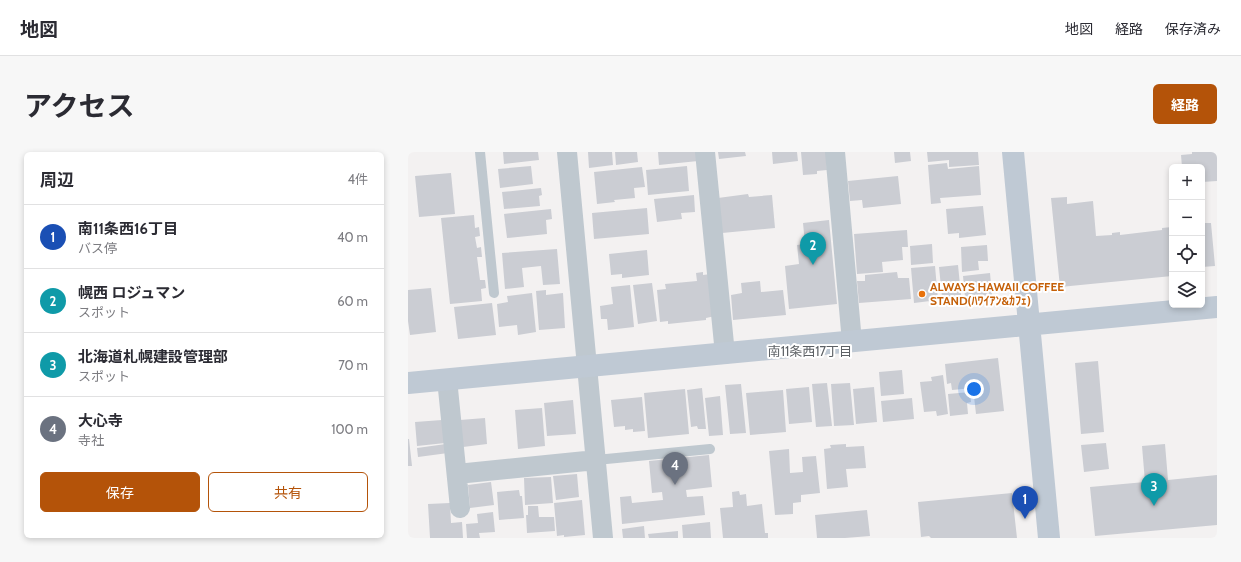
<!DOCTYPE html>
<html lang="ja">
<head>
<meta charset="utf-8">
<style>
	:root { --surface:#fff; --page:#f7f7f7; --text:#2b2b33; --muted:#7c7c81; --line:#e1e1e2; --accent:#b45309 }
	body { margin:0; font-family:Cabin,"Noto Sans JP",sans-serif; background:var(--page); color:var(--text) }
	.controls { position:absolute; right:12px; top:12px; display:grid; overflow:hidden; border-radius:6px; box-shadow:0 2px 6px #0003 }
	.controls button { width:36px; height:36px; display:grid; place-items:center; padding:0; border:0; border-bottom:1px solid var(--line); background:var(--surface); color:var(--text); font:20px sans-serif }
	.you { position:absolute; left:566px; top:237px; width:14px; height:14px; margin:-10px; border:3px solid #fff; border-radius:50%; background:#1a73e8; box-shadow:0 0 0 6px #1a73e833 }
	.badge { display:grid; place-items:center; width:26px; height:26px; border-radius:50%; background:var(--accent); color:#fff; font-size:13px; font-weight:700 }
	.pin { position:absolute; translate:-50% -33px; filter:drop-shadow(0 1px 2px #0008) }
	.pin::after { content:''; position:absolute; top:21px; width:14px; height:12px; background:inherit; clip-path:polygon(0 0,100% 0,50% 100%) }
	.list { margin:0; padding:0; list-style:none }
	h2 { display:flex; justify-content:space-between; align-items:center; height:52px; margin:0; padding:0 16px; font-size:17px }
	h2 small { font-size:13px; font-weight:400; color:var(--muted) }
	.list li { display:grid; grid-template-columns:26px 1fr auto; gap:12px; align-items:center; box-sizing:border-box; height:64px; padding:0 16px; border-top:1px solid var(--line) }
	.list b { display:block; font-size:15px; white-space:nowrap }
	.list p { margin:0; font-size:13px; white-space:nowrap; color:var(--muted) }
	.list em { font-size:13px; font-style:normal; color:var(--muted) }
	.actions { display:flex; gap:8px; padding:12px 16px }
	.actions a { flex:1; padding:9px 0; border:1px solid var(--accent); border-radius:6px; text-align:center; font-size:14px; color:var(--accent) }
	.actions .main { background:var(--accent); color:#fff }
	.icon { flex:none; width:22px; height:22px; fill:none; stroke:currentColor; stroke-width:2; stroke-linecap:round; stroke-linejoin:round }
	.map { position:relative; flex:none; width:809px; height:386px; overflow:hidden; border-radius:6px }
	header { display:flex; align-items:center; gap:24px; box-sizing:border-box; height:56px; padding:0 20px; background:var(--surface); border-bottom:1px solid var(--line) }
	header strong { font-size:19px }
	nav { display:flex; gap:22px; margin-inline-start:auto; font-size:14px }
	.intro { display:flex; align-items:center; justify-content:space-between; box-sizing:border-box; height:96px; padding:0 24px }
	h1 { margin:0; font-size:28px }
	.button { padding:10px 18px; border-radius:6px; background:var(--accent); color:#fff; font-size:14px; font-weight:700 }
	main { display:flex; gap:24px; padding:0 24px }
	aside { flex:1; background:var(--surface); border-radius:6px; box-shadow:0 2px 6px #0003 }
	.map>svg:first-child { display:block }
	.building { fill:#cbcdd3 }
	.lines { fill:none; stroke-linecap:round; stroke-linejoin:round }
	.lane { stroke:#bfc8cf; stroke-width:10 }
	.street { stroke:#bfc8cf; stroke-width:20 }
	.secondary { stroke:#bfc9d4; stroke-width:22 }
	.food-dot { fill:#e8710a; stroke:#fff; stroke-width:1.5 }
	.labels { text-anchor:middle; stroke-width:4; stroke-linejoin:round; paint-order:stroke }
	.food-label { font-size:12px; font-weight:bold; fill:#c56008; stroke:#fff; text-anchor:start }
	.neighbourhood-label { font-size:13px; fill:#5d6165; stroke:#fff }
</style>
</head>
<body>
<header>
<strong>地図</strong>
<nav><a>地図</a><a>経路</a><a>保存済み</a></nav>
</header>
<div class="intro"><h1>アクセス</h1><a class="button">経路</a></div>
<main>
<aside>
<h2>周辺<small>4件</small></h2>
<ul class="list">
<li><span class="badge" style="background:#1a4fb4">1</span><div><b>南11条西16丁目</b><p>バス停</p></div><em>40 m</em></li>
<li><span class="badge" style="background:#0f9aa8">2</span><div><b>幌西 ロジュマン</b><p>スポット</p></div><em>60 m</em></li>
<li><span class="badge" style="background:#0f9aa8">3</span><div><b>北海道札幌建設管理部</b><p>スポット</p></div><em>70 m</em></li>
<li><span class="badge" style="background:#6b7280">4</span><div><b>大心寺</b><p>寺社</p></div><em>100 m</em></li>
</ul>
<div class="actions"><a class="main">保存</a><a>共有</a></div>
</aside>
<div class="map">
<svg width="809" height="386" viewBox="0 0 809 386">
	<rect width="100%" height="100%" fill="#f3f1f1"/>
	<!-- building -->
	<path class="building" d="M95 0H130L131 8 96 12Z
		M180 0H204L205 13 181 16Z
		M207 0H229L230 10 208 13Z
		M250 0H289L290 9 251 13Z
		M310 0H337L338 4 311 7Z
		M364 0H389L390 9 365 12Z
		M393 0H418L419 18 409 19V22L395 23Z
		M486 0H502L503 9 487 11Z
		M519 0H570L571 13 541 15V8L520 10Z
		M784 0H809V29L794 30V15H774L773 3 784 2Z
		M539 11 540 17 571 14 573 43 532 46 533 51 523 52 520 13Z
		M123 14 125 32 92 36 90 17Z
		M279 14 281 39 240 43 238 18Z
		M234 15 237 35 226 36 227 46 206 48 207 50 189 52 186 20Z
		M43 21 47 62 11 65 7 24Z
		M490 24 493 52 455 56 454 48 442 49 440 29Z
		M133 36 134 43 131 44 132 54 96 57 94 40Z
		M340 42 341 45 364 43 367 76 314 81 310 46Z
		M286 43 287 60 273 61 274 67 249 70 246 47Z
		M659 45V52L685 49 688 84 704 83V81L712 80V83L754 78V76L764 75V124L652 135 643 46Z
		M575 54 578 83 551 86V81L540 82 538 57Z
		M239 56 241 82 186 87 184 61Z
		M143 57 144 67 138 68 139 82 99 86 96 62Z
		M66 63 67 76 71 75 72 84 67 85 69 96 73 95 74 105H69L72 128H77L78 136 73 137 74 149 42 152 33 66Z
		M421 68 429 152 381 157 377 114 391 112 389 93 397 92 395 71Z
		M794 71H803L807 114 794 115Z
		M499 78 500 95H494L495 108 474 110 475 120 449 122 446 82Z
		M524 92 525 111 503 113 502 94Z
		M579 93 580 109H570L571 118 554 120 553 95Z
		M149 97 152 132 135 133 133 114 114 116 116 135 97 137 94 101Z
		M239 98 241 123 214 126V122L203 123 201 102Z
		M550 113 553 143 534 145 531 115Z
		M527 114 530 148 506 151 503 116Z
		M295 120V123L303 122 307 164 298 166V168L260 172V169L252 170 249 138 258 137 257 132 289 129 288 121Z
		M489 120 490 126H501L503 147 451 151 449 129H457V123Z
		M582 121 584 143 557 145 555 124Z
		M352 129 353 140 375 138 378 163 325 168 323 143 334 141 333 131Z
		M244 131 249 169 230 172 225 133Z
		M222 133 226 175 200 178 199 167H193L192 154 205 152 203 135Z
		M23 136 28 180 2 183 0 169V138Z
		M138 138V143L155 141 157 176 131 178 128 139Z
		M124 141 128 180 110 183 109 173 91 175 89 152 100 150 99 144Z
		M84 151 88 183 50 187 46 155Z
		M590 206 596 259 568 262 565 236 544 238 543 231 539 232 537 212Z
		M690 209 696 280 673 282 667 211Z
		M494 218 496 242 473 244 471 220Z
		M535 223 540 262 529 264 528 259 516 260 512 230 524 229 523 225Z
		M419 231 424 274 408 275 404 232Z
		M442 231 446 273 426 274 423 232Z
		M333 232 338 281 322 282 317 233Z
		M401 235 404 270 381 272 378 237Z
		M466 235 469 270 448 272 445 237Z
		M294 236 298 277H290L289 274 283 275 279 238Z
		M277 237 281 282 240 286 236 241Z
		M375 238 378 280 342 283 338 241Z
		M562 240 563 250 559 251 560 262 542 264 540 242Z
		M312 244 315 283 301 284 297 246Z
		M234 245 237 279 225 280V277L217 278V274L206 275 203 248Z
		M504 246 506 267 475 270 473 249Z
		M165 248 168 282 139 284 136 251Z
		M134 256 137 294 110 297 107 258Z
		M77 266 79 292 55 295 52 268Z
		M34 268 37 291 9 294 7 270Z
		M0 287H1L4 314H0Z
		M698 291 701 317 676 320 673 293Z
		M38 292 40 301 10 305 9 296Z
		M438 292V295L456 294 458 316 438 317 440 335 419 337 416 297 423 296 422 293Z
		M757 292 760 328 809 323V373L687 384 682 335 737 330 734 294Z
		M381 297 382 321 395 320 394 305 408 304 412 341 393 343V350L385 351V362L367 363 361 299Z
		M301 303 304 335 278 338 279 345 295 344 297 363 214 372 212 345 223 344 224 351 255 348 254 340 244 341 241 309Z
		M169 322 171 345 148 348 145 324Z
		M143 325 145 351 117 353 116 326Z
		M83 330 86 353 62 356 60 333Z
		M111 338 112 344H114L116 366 91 368 89 340Z
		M331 339 332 343 338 342 339 354 354 352 357 381H360V386H315L312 356 325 355 324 340Z
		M604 341 609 386H523L521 384 513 385 510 350Z
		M174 348 177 383 156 385V383L149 384 146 351Z
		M42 351 43 371 54 370 55 386H22L20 352Z
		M120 354H130L131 365H146L147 379 119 381 118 363H120Z
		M459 358 462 384 437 386H409L407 363Z
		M85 360 87 380 71 381 72 386H59L58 372 70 371 69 362Z
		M302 370 303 386H275L274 373Z
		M236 374 237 386H215L214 377Z
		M270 379V386H241L240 382Z"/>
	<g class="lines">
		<!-- lane -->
		<path class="lane" d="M72 0 86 141
			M188 308 302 297"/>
		<!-- street -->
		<path class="street" d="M159 0 195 386
			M297 0 317 202
			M427 0 444 190
			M39 227 52 356
			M49 322 188 308"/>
		<!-- secondary -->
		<path class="secondary" d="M605 0 641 386
			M0 231 809 155"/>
	</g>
	<!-- markers -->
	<circle class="food-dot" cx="514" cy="142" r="4"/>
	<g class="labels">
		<!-- food labels -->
		<g class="food-label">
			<text x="522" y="139">ALWAYS HAWAII COFFEE<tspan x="522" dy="14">STAND(ﾊﾜｲｱﾝ&amp;ｶﾌｪ)</tspan></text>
		</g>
		<!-- neighbourhood labels -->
		<g class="neighbourhood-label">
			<text x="402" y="204">南11条西17丁目</text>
		</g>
	</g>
</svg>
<div class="controls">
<button>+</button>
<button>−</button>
<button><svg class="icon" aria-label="locate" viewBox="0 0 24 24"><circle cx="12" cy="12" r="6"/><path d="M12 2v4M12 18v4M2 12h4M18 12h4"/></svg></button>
<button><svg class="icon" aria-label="layers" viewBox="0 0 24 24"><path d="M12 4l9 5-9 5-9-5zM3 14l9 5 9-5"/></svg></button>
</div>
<div class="you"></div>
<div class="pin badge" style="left:617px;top:367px;background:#1a4fb4">1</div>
<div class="pin badge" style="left:405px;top:113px;background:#0f9aa8">2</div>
<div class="pin badge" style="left:746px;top:354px;background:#0f9aa8">3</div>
<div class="pin badge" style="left:267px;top:333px;background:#6b7280">4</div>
</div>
</main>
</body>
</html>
